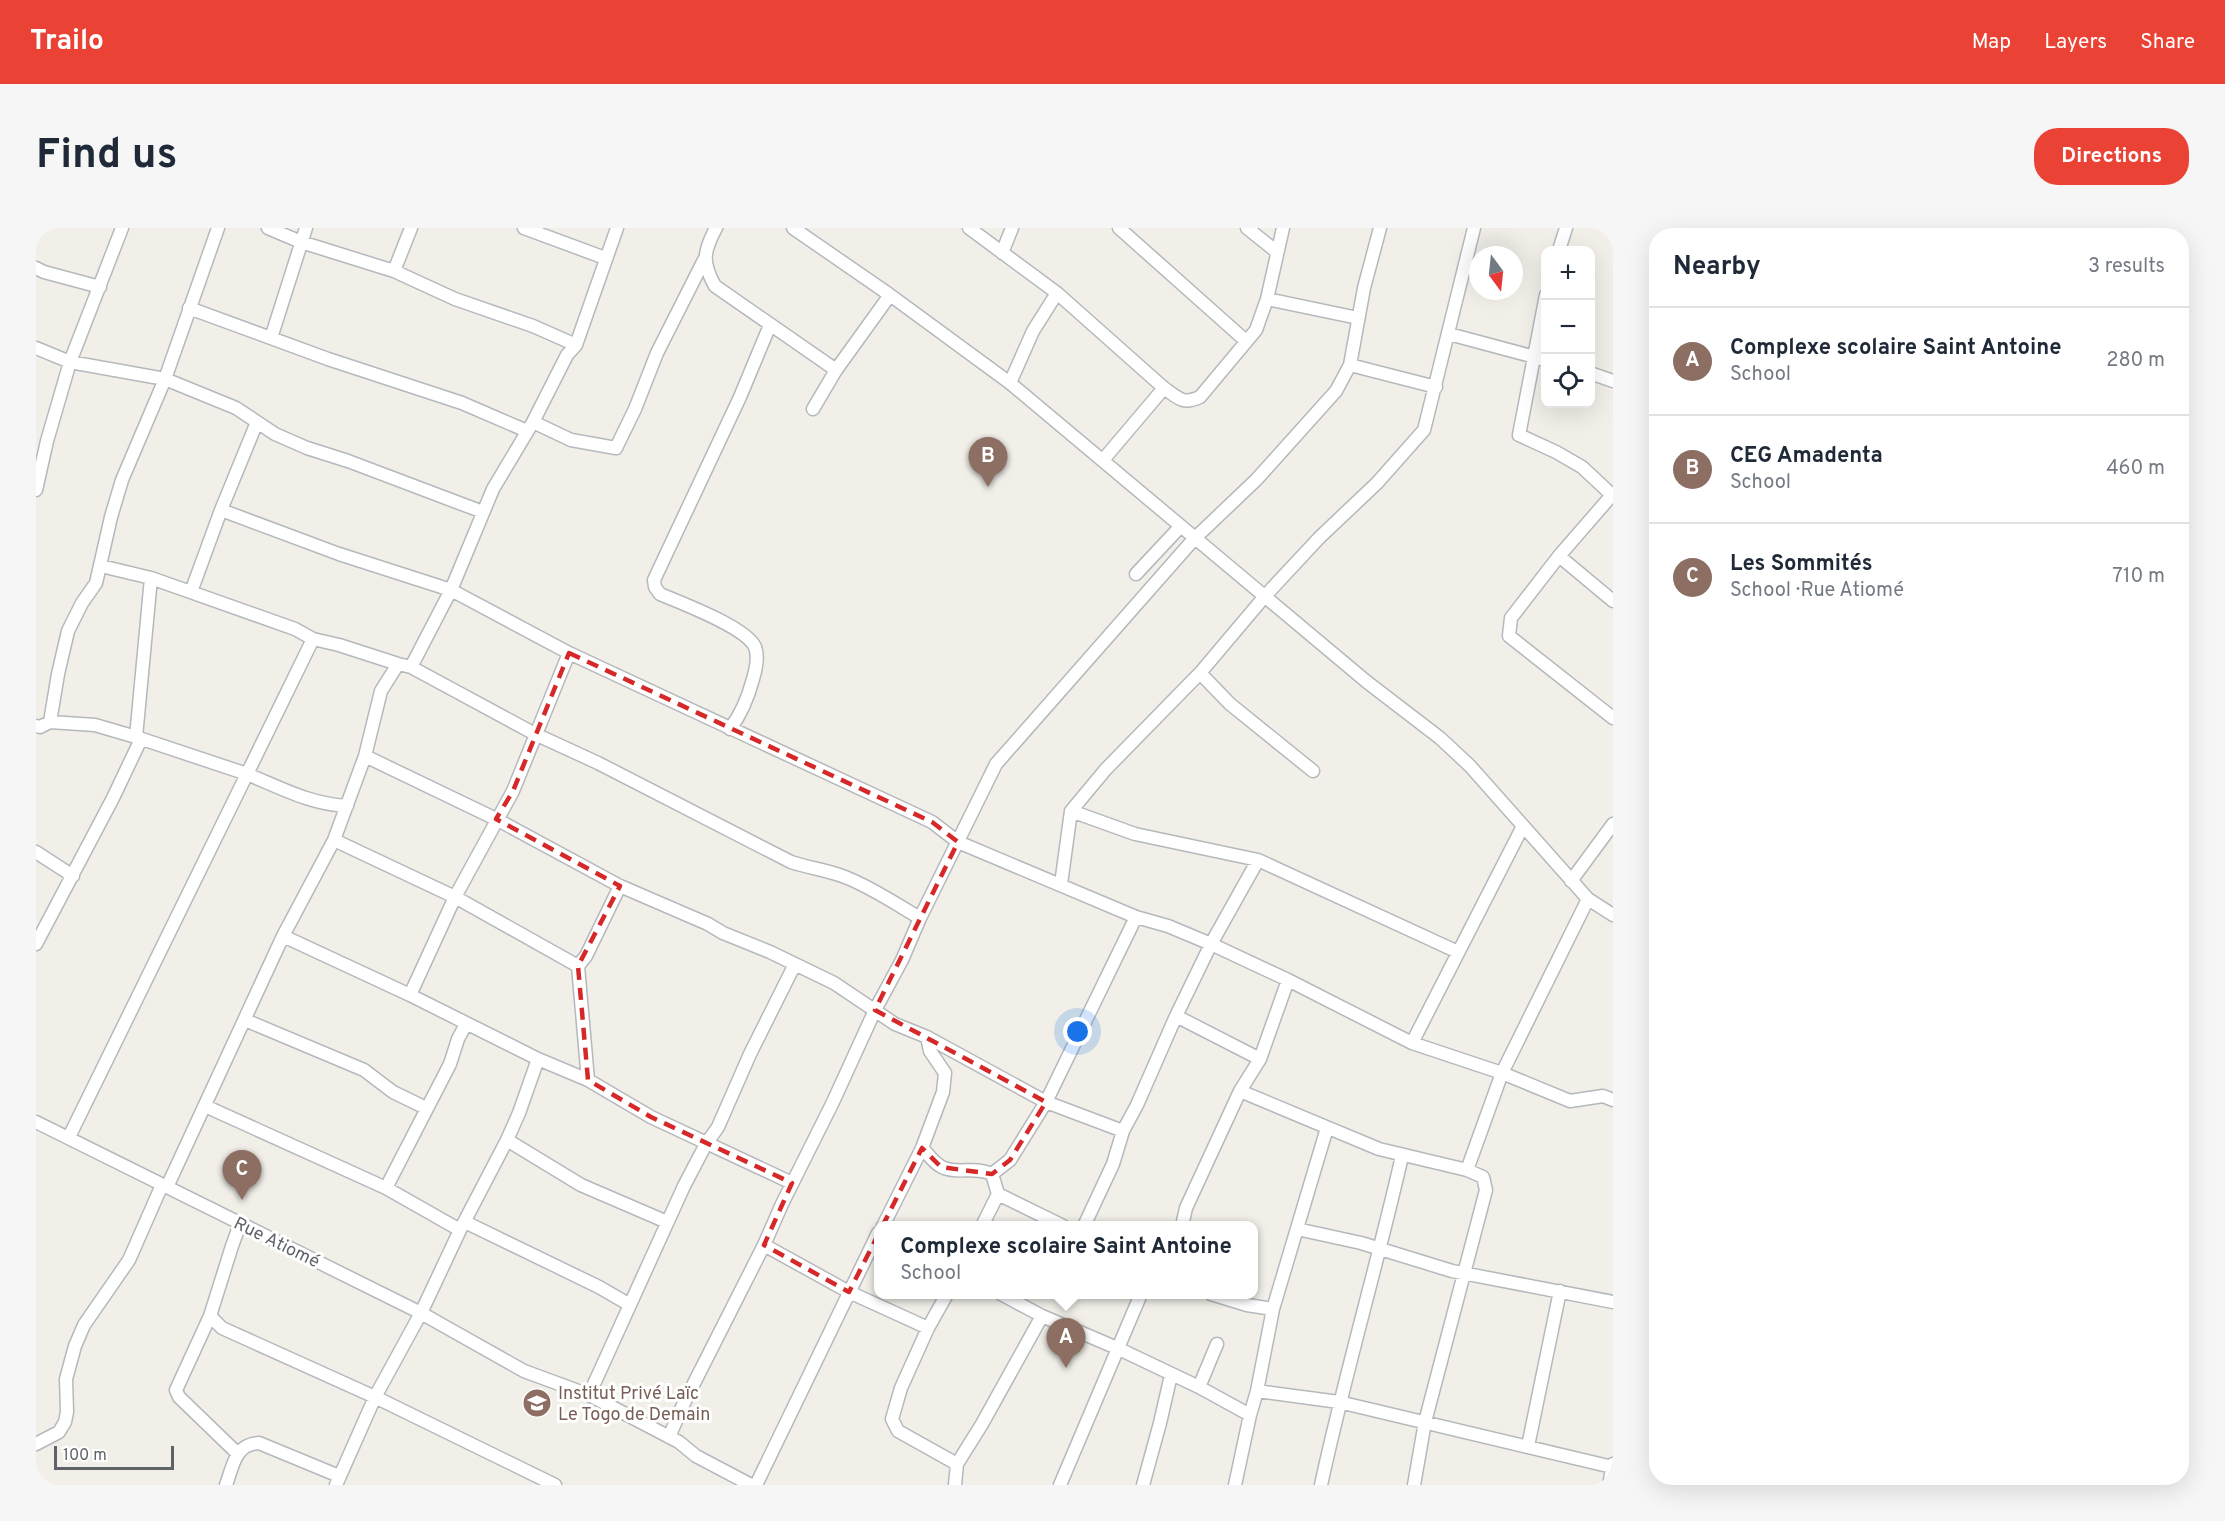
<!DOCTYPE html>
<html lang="en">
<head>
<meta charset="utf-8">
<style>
	:root { --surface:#fff; --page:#f6f6f7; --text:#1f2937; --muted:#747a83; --line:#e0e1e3; --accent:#ea4335 }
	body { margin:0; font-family:Overpass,sans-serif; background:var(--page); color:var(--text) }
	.controls { position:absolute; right:18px; top:18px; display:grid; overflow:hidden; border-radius:12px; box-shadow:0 6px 24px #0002 }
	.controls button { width:54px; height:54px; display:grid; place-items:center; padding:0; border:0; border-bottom:2px solid var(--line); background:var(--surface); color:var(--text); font:30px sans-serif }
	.compass { position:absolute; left:1433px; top:18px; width:54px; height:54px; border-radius:50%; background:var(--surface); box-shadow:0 6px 24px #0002; rotate:165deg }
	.scale { position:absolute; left:18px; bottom:15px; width:120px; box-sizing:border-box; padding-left:6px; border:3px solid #5f6368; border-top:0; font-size:16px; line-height:21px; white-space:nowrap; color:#5f6368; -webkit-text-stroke:4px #fff; paint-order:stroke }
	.you { position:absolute; left:1042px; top:804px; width:21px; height:21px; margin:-15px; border:4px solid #fff; border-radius:50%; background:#1a73e8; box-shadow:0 0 0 9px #1a73e833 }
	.badge { display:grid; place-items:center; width:39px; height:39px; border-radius:50%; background:var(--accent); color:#fff; font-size:20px; font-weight:700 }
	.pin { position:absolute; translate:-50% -50px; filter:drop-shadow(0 2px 3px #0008) }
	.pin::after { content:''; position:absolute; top:32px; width:21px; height:18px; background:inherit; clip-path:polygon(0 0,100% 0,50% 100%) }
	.popup { position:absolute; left:838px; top:993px; width:384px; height:78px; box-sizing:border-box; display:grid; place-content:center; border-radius:12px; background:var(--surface); filter:drop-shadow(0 2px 4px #0005); font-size:20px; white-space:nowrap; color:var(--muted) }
	.popup b { font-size:22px; color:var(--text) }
	.popup::after { content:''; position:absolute; left:50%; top:100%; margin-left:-12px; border:12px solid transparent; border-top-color:var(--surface) }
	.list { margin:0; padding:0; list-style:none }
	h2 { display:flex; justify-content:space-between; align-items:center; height:78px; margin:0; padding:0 24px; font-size:26px }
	h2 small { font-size:20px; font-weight:400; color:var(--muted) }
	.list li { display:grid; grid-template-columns:39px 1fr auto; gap:18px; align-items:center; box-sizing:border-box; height:108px; padding:0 24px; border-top:2px solid var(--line) }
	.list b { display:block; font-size:22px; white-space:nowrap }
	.list p { margin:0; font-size:20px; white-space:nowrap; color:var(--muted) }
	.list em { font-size:20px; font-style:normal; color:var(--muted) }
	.icon { flex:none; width:33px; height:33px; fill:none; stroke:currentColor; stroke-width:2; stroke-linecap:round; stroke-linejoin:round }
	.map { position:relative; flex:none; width:1577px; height:1257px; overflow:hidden; border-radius:24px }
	header { display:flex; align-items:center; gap:36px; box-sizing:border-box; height:84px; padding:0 30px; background:var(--accent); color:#fff }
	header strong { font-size:28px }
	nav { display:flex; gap:33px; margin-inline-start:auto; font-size:21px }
	.intro { display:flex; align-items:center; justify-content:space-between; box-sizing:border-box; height:144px; padding:0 36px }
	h1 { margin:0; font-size:42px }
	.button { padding:15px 27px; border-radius:24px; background:var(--accent); color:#fff; font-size:21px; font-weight:700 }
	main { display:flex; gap:36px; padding:0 36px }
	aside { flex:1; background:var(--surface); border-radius:24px; box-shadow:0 6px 24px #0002 }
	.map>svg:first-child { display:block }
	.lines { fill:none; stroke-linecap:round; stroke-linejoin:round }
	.minor-casing { stroke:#b5b8bc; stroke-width:15 }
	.minor { stroke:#fff; stroke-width:12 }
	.marked { fill:none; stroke:#d62828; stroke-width:4.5; stroke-dasharray:12 8; stroke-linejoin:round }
	.labels { text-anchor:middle; stroke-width:6; stroke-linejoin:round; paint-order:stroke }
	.street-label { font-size:18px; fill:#5f6368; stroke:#fff }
	.education-label { font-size:18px; fill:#785e54; stroke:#fff; text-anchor:start }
</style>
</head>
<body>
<header>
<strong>Trailo</strong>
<nav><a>Map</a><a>Layers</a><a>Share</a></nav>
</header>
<div class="intro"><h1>Find us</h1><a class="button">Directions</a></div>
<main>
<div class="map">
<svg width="1577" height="1257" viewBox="0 0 1577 1257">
	<rect width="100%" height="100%" fill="#f1efe8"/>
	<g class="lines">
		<!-- minor casing -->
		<g class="minor-casing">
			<path id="minor" d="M232 0 265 14 358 43 419 71 497 98 540 117
				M488 0 569 30
				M680 0C667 24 666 35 679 58L800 142
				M757 0 854 67 974 155 1331 454 1404 510 1434 538 1552 671 1577 687
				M933 0 1021 65 1128 160
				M1083 0 1210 113
				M1211 0 1241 24
				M1523 22 1530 0
				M966 25 976 0
				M0 40 8 44 64 59
				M358 43 375 0
				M1510 67 1483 207 1520 224 1546 239 1577 268
				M1231 71 1322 90
				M153 80 292 131 426 175 491 203
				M1413 106 1510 132
				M235 110 270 0
				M0 120 34 134 129 151 200 180 239 206 271 220 312 233 447 284
				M1314 137 1400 159
				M1554 145 1577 153
				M974 155 997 103 1021 65
				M777 181 800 142 854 67
				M497 194 535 212 580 220 599 181 621 125 668 32
				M1067 232 1128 160C1142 170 1147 177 1164 169L1220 102 1231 71 1247 0
				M0 262 11 213 34 134 86 0
				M1576 267 1523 328 1475 390 1473 408 1577 490
				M185 282 303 326 415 362 533 425 896 594 922 614 1100 689 1132 698 1175 716 1252 752 1376 815 1466 845 1534 873 1567 868 1577 872
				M1523 328 1577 373
				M65 338 115 350 259 401 277 411 303 417 362 436
				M1100 346 1144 299
				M155 364 185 282 221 194
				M375 439 415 362 457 261 497 194 531 127 540 117 581 0
				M1164 445 1194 476 1277 543
				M14 494 22 446 32 403 46 375 60 355 75 289 86 252 129 151 182 0
				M0 498 4 499 14 494 59 497 100 509 211 546 277 411
				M694 501C706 485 712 470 717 451 720 441 723 429 719 419 710 399 645 375 624 366L619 359 618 352 704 169 734 97
				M100 509 115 350
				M329 528 460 591 584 658 672 696 687 705 734 724 798 755 859 796 891 809 894 823 909 845 907 864 886 920 847 998
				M1035 583 1099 606 1222 632 1422 724
				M298 612 419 669 542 738
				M0 624 37 648
				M1535 653 1577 596
				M1025 656 1035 583 1070 541 1164 445 1229 368 1283 310 1341 255 1388 202 1438 0
				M247 708 374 767 502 831 552 852 615 889 756 955
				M0 716 77 570 105 511
				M374 767 419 669 477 563 533 425
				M1140 788 1224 831
				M209 792 328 842 357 864 390 880
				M891 809 1010 874 1087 903
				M1376 815 1487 598
				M552 852 542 738 550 728 584 658
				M1204 863 1343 921 1431 942 1447 949 1450 962 1389 1194 1378 1257
				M169 878 350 960 424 1002
				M0 894 385 1085 488 1143 553 1167 643 1214 660 1228 715 1257
				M33 909 211 546C245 560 274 576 311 578
				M471 912 545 957 631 994
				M886 920C892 926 899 937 908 940 923 946 938 938 956 946L962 966 946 998
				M1431 942 1466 845 1552 671
				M956 946 974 932 1010 874 1100 689
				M131 959 247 708 298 612 329 528 345 463 362 436 375 439 499 506 562 535 755 634C773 640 791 642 809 649 835 659 860 676 884 690
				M350 960 414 836 422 811 430 796
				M962 966 1027 998
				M429 994 563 1059 594 1077
				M204 996 196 1018 174 1088 186 1100 339 1169 519 1257
				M1048 998 1077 936 1087 903 1101 877 1140 788 1175 716 1222 632
				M1146 998 1150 980 1204 863 1224 831 1252 752
				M1261 1001 1325 1015 1416 1043 1577 1074
				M728 1017 813 1064 892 1100 911 1066
				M965 1066 1006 1088 1081 1120 1163 1159 1214 1187
				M1175 1066 1211 1077 1237 1081
				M174 1088 140 1162 143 1169 201 1225
				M892 1100 865 1160 856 1191 862 1203 921 1236
				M1163 1159 1181 1116
				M1221 1163 1303 1174 1576 1239
				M553 1167 648 958 670 916 682 899 714 826 759 736
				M633 1209 647 1177 728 1017 746 976 797 874 839 782 866 732 884 690 960 536 1158 311 1220 252 1300 163 1314 137 1328 60 1344 0
				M0 1216 23 1204 29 1194 31 1184 30 1151 39 1118 48 1097 93 1032 126 957
				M1492 1218 1524 1063
				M190 1257C197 1238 199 1216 223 1215L303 1248
				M300 1257 339 1169 385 1085 424 1002 471 912 483 885 502 831
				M720 1257 842 1005
				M919 1257 921 1236 946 1196 1006 1088
				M1024 1257 1105 1066
				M1107 1257 1124 1195 1135 1147
				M1199 1257 1214 1187 1221 1163 1237 1081 1291 900
				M1285 1257C1309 1146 1341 1038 1366 928
				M1573 1257 1577 1236"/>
		</g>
		<!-- minor -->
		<use href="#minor" class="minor"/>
	</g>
	<!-- marked area -->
	<path class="marked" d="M533 425 896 594 922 614 839 782 1010 874 974 932 956 946 905 939 886 920 813 1064 728 1017 756 955 615 889 552 852 542 738 584 658 460 591 477 563Z"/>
	<!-- icons -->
	<defs>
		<g id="school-disc" transform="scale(1.5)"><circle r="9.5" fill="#8d6e63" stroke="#fff"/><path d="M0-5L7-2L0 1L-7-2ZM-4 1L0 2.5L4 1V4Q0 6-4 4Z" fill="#fff"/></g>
	</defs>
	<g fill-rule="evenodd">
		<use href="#school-disc" x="501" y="1175"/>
	</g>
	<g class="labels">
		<!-- street labels -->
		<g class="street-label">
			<text transform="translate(241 1014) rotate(26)" y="6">Rue Atiomé</text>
		</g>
		<!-- education labels -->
		<g class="education-label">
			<text x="522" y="1171">Institut Privé Laïc<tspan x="522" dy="21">Le Togo de Demain</tspan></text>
		</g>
	</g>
</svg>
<div class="controls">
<button>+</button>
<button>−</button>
<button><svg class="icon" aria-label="locate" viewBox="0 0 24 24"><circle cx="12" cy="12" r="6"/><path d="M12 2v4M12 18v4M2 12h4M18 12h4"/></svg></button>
</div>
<svg class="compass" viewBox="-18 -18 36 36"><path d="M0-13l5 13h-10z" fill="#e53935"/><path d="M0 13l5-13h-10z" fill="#747a83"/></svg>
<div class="scale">100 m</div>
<div class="you"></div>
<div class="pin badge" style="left:1030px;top:1140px;background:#8d6e63">A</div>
<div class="popup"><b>Complexe scolaire Saint Antoine</b>School</div>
<div class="pin badge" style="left:952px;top:259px;background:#8d6e63">B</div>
<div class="pin badge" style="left:206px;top:972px;background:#8d6e63">C</div>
</div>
<aside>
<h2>Nearby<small>3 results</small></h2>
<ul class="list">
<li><span class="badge" style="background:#8d6e63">A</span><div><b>Complexe scolaire Saint Antoine</b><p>School</p></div><em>280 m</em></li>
<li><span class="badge" style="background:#8d6e63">B</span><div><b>CEG Amadenta</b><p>School</p></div><em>460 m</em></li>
<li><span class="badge" style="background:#8d6e63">C</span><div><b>Les Sommités</b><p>School · Rue Atiomé</p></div><em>710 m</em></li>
</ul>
</aside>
</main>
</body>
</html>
